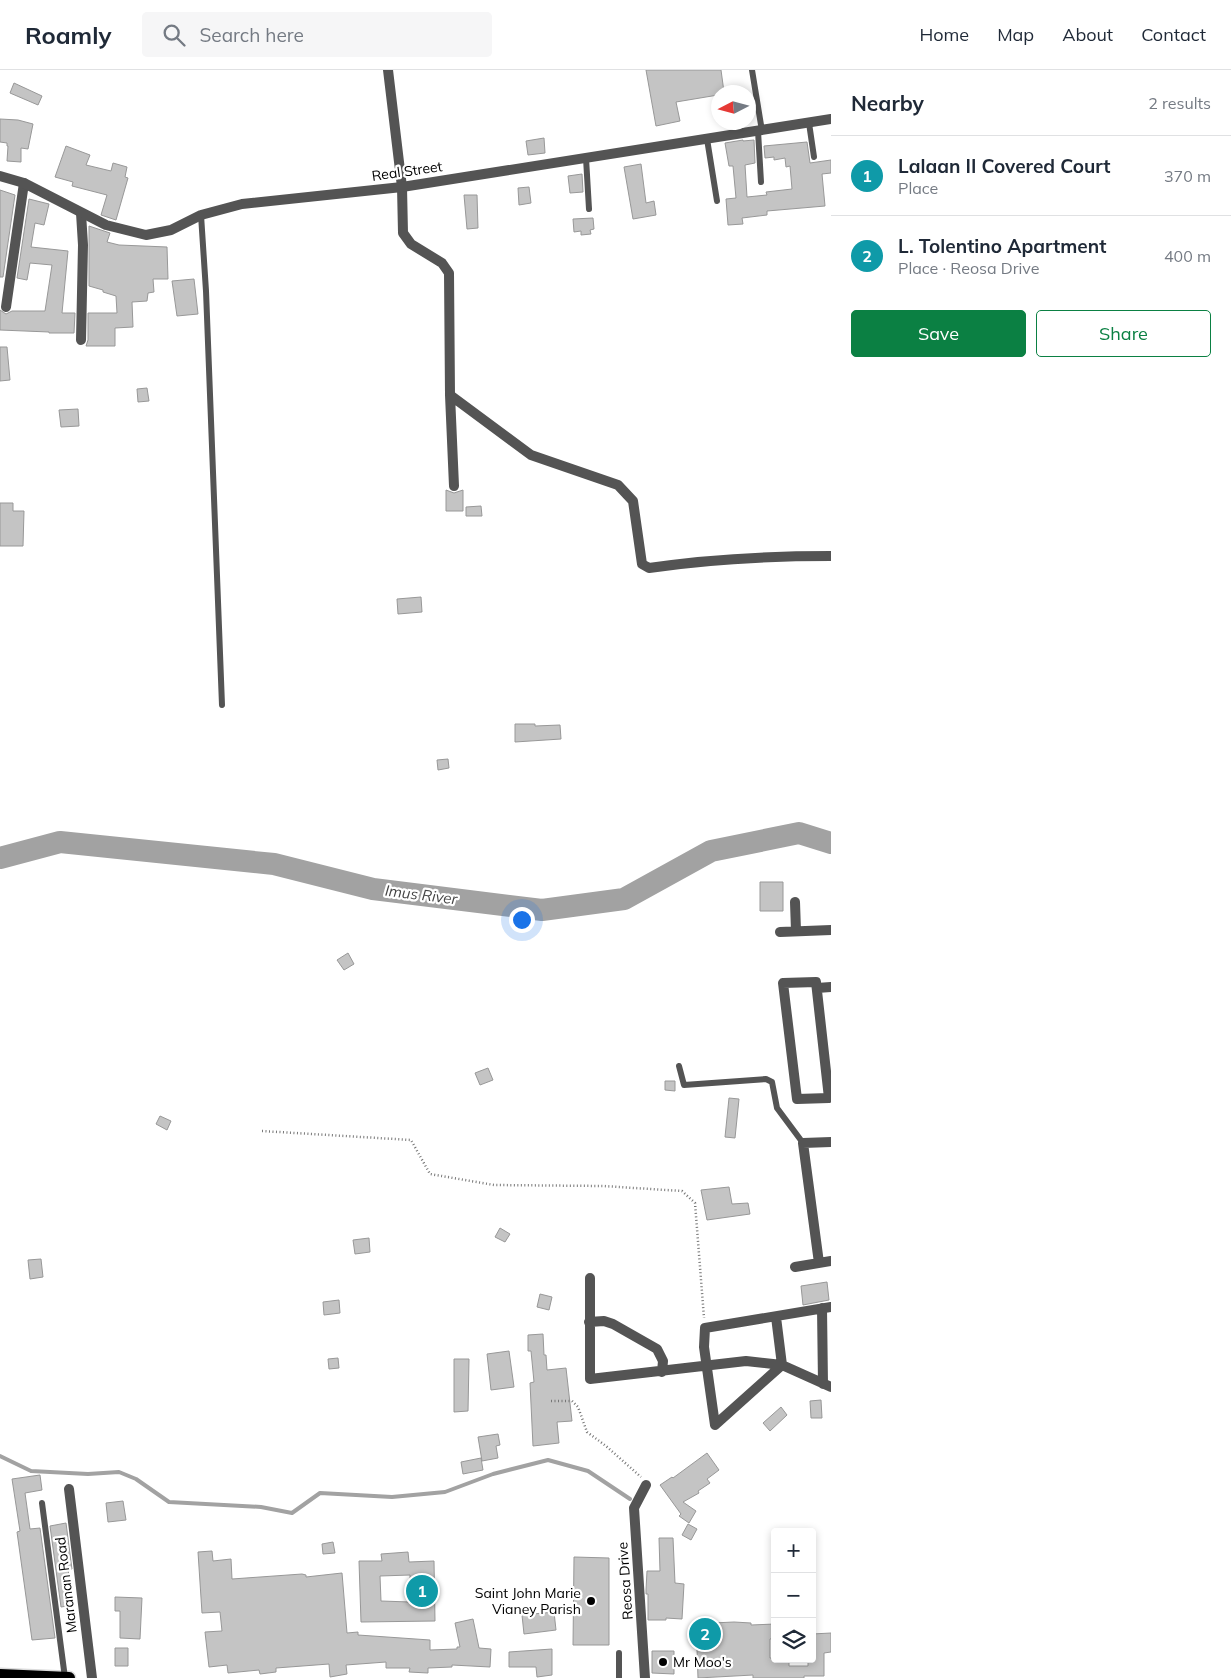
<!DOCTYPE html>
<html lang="en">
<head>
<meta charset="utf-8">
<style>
	:root { --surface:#fff; --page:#f6f6f7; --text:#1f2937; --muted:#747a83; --line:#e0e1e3; --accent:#0b8043 }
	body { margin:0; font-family:Mulish,sans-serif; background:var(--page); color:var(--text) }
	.controls { position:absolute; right:15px; bottom:15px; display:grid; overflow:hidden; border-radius:5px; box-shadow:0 2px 8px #0003 }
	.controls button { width:45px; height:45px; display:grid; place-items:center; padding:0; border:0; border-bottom:1px solid var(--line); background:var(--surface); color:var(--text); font:25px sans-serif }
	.compass { position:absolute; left:711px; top:15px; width:45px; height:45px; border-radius:50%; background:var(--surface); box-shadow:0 2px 8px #0003; rotate:264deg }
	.you { position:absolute; left:521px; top:849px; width:18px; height:18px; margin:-12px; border:4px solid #fff; border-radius:50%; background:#1a73e8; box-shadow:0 0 0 8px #1a73e833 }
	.badge { display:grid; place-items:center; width:32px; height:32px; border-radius:50%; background:var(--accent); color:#fff; font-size:16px; font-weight:700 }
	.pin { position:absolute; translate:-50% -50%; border:2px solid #fff; box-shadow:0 1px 5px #0006 }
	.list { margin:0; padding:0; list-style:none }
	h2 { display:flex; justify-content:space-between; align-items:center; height:65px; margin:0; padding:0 20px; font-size:21px }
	h2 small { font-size:16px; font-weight:400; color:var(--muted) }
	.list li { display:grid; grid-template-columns:32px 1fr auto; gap:15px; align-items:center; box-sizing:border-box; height:80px; padding:0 20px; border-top:1px solid var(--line) }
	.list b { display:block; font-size:19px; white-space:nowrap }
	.list p { margin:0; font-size:16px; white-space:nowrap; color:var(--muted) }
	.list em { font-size:16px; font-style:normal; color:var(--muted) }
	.actions { display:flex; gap:10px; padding:15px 20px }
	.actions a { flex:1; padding:11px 0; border:1px solid var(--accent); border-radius:5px; text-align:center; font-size:18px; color:var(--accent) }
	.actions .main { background:var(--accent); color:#fff }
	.icon { flex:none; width:28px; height:28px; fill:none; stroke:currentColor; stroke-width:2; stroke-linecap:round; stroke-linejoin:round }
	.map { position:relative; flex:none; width:831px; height:1608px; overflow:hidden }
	header { display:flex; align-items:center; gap:30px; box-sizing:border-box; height:70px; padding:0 25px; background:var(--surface); border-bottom:1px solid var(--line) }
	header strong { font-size:24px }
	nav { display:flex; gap:28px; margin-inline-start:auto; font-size:18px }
	.search { width:350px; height:45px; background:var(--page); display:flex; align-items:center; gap:12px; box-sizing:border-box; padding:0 18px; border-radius:5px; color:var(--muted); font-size:19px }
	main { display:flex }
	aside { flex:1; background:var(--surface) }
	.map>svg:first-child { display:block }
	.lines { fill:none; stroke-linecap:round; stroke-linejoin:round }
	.stream { stroke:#a2a2a2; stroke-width:4 }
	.river { stroke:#a2a2a2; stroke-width:22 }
	.building { fill:#c4c4c4; stroke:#989898; fill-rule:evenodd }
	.primary-casing { stroke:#dbdbdb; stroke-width:15 }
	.path { stroke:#767676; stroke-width:2.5; stroke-dasharray:1 2.5; stroke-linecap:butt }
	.service { stroke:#545454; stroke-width:6 }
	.minor { stroke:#545454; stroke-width:10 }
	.tertiary { stroke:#545454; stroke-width:10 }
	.primary { stroke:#000; stroke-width:12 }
	.poi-dot { fill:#000; stroke:#fff; stroke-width:2 }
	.labels { text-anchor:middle; stroke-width:4.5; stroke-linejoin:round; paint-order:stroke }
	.street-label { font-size:14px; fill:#000; stroke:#fff }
	.poi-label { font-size:14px; fill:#000; stroke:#fff; text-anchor:end }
	.water-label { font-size:15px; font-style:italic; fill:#434343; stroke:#fff }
</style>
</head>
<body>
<header>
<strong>Roamly</strong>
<div class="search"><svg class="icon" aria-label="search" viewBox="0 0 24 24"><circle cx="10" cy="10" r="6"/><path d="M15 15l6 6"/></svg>Search here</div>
<nav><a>Home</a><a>Map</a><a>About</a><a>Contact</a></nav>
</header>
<main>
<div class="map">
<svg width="831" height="1608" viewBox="0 0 831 1608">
	<rect width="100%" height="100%" fill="#fff"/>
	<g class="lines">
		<!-- stream -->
		<path class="stream" d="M0 1386 31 1401 88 1404 119 1402 136 1409 169 1432 261 1437 292 1443 320 1423 392 1427 445 1422 493 1404 548 1390 588 1401 630 1429"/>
		<!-- river -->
		<path class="river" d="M0 788 60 772 274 794 373 819 542 840 624 829 711 781 799 763 831 773"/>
	</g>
	<!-- building -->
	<path class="building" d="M646 0H721L724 22H718V25L676 32 680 51 656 56Z
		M14 13 42 26 38 35 10 23Z
		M0 49 18 50 33 54 28 79 21 78V92L7 91 8 76H7V73L0 72Z
		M544 68 545 83 528 85 526 71Z
		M743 70V71L754 70 755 93 745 95 747 127 767 125 766 122 792 119 790 96 786 97 785 88 774 90V87L765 88 764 76 807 72 810 93 831 90V103L822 104 825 136 767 141V145L742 148 743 154 728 155 726 129 736 128 733 96H729L725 73Z
		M66 76 90 85 86 95 111 101 113 93 127 97 125 107 128 108 116 150 101 145 107 125 72 116 73 112 55 107Z
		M641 94 646 133 654 131 656 145 633 149 624 97Z
		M582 104 583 122 570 123 568 106Z
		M529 117 531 133 519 135 518 118Z
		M0 120 15 125 3 207H0Z
		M464 125H477L478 158 467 159Z
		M29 129 49 134 44 155 35 153 31 177 68 181 62 243H75L74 263H49V262L0 260V240L6 244 12 241H45L52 195 30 193 27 210 17 208Z
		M593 148 594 159 590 160 591 164 581 165V161L574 162 573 149Z
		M89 156 110 163 107 172 119 175 167 177 168 209H153L154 222 148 223 147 231 132 232 133 257 115 258V276H86L88 270V243H117L116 226 103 222V220L89 216Z
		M194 209 198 244 177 246 172 211Z
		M0 277H7L10 310 0 311Z
		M147 318 149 331 138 332 137 319Z
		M78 339 79 356 61 357 59 340Z
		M446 420 454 423 463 420V441H446Z
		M0 433H13V441H24L23 476H0Z
		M481 436 482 446H466V437Z
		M421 527 422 542 398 544 397 529Z
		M515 654H535V656L560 655 561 669 515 672Z
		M448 689 449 698 438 700 437 690Z
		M760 812H783V841H760Z
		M348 883 354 894 344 900 337 890Z
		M488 998 493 1010 480 1015 475 1003Z
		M665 1011H675V1021L665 1020Z
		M729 1028 739 1029 735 1068 725 1067Z
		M160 1046 171 1051 167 1060 156 1054Z
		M729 1117 732 1134 748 1133 750 1144 707 1150 701 1120Z
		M500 1158 510 1164 505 1172 495 1167Z
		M369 1168 370 1182 355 1184 353 1170Z
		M41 1189 43 1207 30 1209 28 1190Z
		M827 1212 829 1230 803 1235 801 1216Z
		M540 1224 552 1227 549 1240 537 1237Z
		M339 1230 340 1243 324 1245 323 1232Z
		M543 1264 544 1285H546L547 1300 566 1298 572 1351 557 1352 559 1373 533 1376 530 1313 534 1312 531 1281H528V1265Z
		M509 1281 514 1317 491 1320 487 1284Z
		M338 1288 339 1298 329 1299 328 1289Z
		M454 1289H469L468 1341 454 1342Z
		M821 1330 822 1348H811L810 1331Z
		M781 1337 787 1345 770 1361 763 1353Z
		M498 1364 500 1375 496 1376 498 1388 482 1391 478 1367Z
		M707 1383 719 1400 707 1409 710 1413 698 1421 699 1423 683 1432 696 1441 689 1453 679 1446 681 1444 660 1415 672 1407 673 1408Z
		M481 1388 483 1400 463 1404 461 1392Z
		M40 1405 42 1420 25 1423 30 1459 40 1458 55 1568 32 1570 17 1462 20 1461 12 1409Z
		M123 1431 126 1450 108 1452 106 1433Z
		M66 1453 72 1499H68L73 1535 61 1537 50 1456Z
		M688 1454 697 1459 691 1470 682 1465Z
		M659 1468H673L675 1513 684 1514 682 1549 666 1548V1550H648V1524H646V1520L647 1501H660Z
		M333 1472 335 1483 323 1484 322 1474Z
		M212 1481 213 1491 231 1489 232 1509 302 1504 306 1505V1507L342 1503 347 1563 358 1562V1565L430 1570V1580L457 1579V1577H460L455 1553 473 1549 479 1578 491 1579 490 1597 452 1595V1597L428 1598V1603L409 1602 410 1598H386V1592L346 1595 347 1604 330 1607 329 1594 276 1598V1602L260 1604 259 1600 228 1603 227 1595 209 1597 205 1562 222 1561 220 1542 202 1543 198 1482Z
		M408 1482 409 1492 434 1491 435 1551 361 1552 359 1491H382L381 1484ZM410 1505V1532L381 1531 380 1506Z
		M574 1487 609 1488V1575H573Z
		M115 1527 142 1528 140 1569 120 1568V1541H115Z
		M554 1542 556 1560 524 1564 522 1545Z
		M696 1551H713V1553L734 1552 751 1553V1555L775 1554V1568L770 1569V1588L789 1589V1596H808V1589H812V1564L831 1563V1582L824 1583V1606H804V1608H753V1605L698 1608Z
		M115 1578H128V1596H115Z
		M552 1579V1605L537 1607 536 1597H509V1582Z
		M652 1581H674V1604L652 1603Z"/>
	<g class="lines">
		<!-- primary casing -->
		<g class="primary-casing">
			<path id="primary" d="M0 1605 69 1608"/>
		</g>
		<!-- path -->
		<path class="path" d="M262 1061 411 1070 430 1104 494 1115 603 1116 682 1121 695 1133 704 1248
			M551 1331H572L578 1337 587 1362 606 1376 641 1407"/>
		<!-- service -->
		<path class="service" d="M752 0 762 61
			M809 53 814 87
			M758 61 761 112
			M707 69 717 131
			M586 88 589 139
			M201 145 206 221 222 635
			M679 996 684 1015 766 1009 772 1012 777 1038 803 1073
			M42 1433 65 1608
			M619 1583V1608"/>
		<!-- minor -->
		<path class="minor" d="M388 0 402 117 403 163 411 174 442 193 449 203 450 325 531 385 618 415 633 431 642 494 649 498C709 489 770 486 831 486
			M6 237 24 113
			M81 270 83 175 81 143
			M450 325 454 416
			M795 832 796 861
			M780 862 831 860
			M816 912 829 1028 797 1029 783 913Z
			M817 918 831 917
			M819 1193 803 1073 831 1072
			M795 1197 831 1191
			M590 1208V1309L746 1291 782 1295 831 1317
			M822 1238 823 1314
			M589 1252 604 1251 613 1254 657 1279 663 1291 662 1302
			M715 1355 704 1277 705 1258 831 1237
			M715 1355 782 1295 776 1247
			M69 1419 92 1608
			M645 1608 634 1438 646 1415"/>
		<!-- tertiary -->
		<path class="tertiary" d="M0 106 24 113 106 155 146 165 171 160 201 145 242 134 402 117 831 49"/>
		<!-- primary -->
		<use href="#primary" class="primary"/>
	</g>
	<!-- markers -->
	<g class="poi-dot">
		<circle cx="591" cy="1531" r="5"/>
		<circle cx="663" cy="1592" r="5"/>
	</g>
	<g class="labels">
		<!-- street labels -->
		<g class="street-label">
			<text transform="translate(407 101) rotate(-8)" y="5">Real Street</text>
			<text transform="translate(625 1511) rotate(-94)" y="5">Reosa Drive</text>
			<text transform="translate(66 1515) rotate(-97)" y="5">Maranan Road</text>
		</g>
		<!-- poi labels -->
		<g class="poi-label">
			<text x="581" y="1528">Saint John Marie<tspan x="581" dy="16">Vianey Parish</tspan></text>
			<text x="673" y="1597" text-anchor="start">Mr Moo's</text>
		</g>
		<!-- water labels -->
		<g class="water-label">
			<text transform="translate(421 825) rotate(7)" y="5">Imus River</text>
		</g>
	</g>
</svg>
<div class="controls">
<button>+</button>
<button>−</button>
<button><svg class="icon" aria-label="layers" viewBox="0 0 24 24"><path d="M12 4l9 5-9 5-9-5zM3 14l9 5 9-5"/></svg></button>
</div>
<svg class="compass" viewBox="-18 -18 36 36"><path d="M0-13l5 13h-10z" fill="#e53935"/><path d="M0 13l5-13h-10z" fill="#747a83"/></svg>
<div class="you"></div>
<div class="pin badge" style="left:422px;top:1521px;background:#0f9aa8">1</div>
<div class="pin badge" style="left:705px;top:1564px;background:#0f9aa8">2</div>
</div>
<aside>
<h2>Nearby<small>2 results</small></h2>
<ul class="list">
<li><span class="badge" style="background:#0f9aa8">1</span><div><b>Lalaan II Covered Court</b><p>Place</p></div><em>370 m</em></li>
<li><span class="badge" style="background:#0f9aa8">2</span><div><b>L. Tolentino Apartment</b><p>Place · Reosa Drive</p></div><em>400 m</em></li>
</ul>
<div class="actions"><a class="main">Save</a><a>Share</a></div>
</aside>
</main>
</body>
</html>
